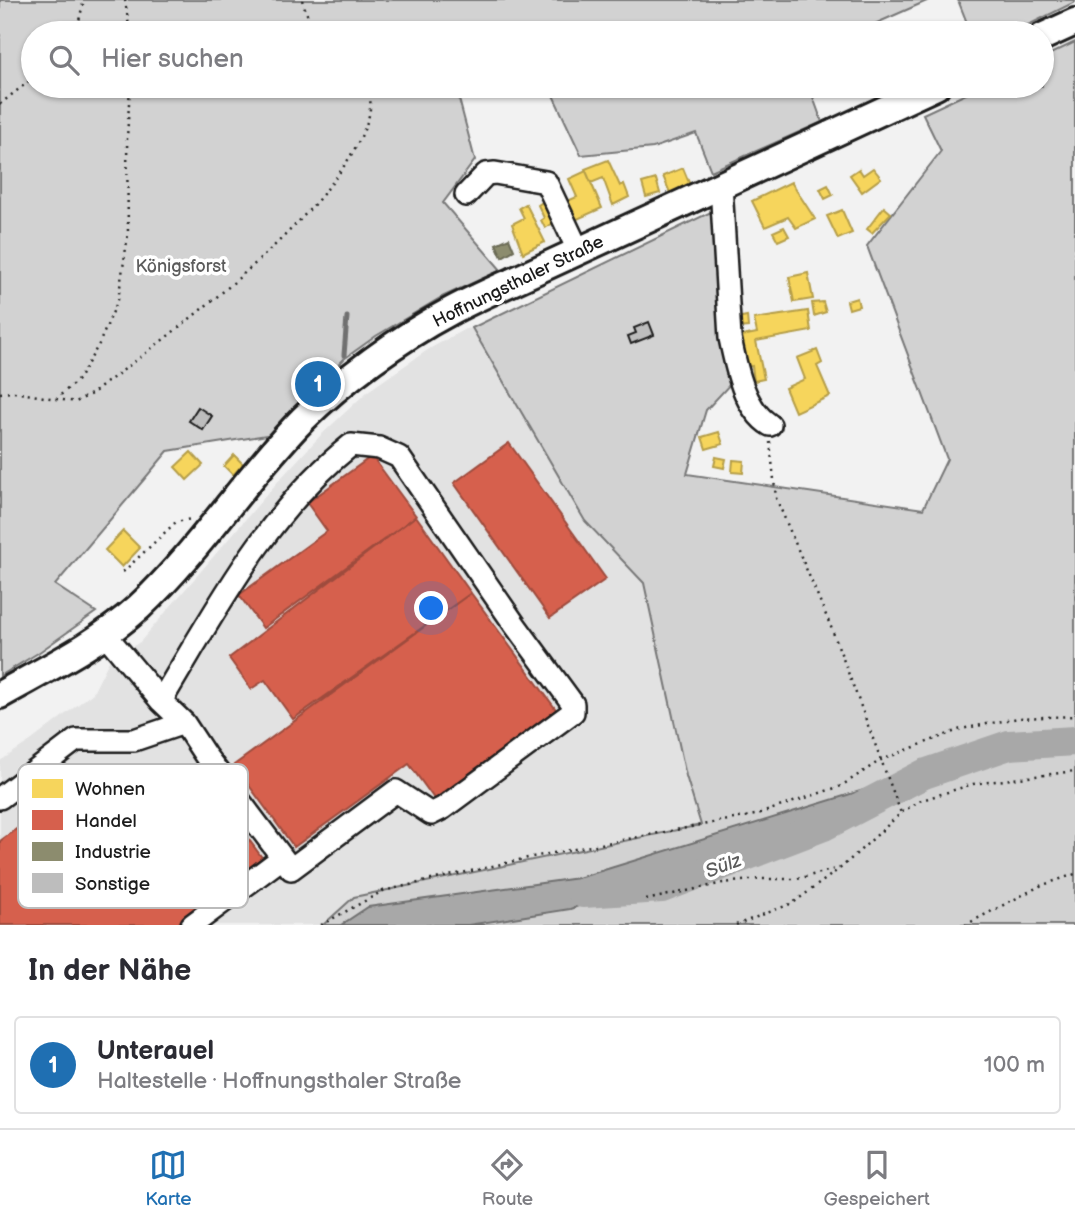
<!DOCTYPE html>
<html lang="de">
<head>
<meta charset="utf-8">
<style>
	:root { --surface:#fff; --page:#f2f2f3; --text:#2b2b33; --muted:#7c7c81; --line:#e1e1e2; --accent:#1f6fb2 }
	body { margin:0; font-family:"Balsamiq Sans",sans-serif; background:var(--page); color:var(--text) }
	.you { position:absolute; left:432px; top:609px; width:24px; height:24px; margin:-18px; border:5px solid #fff; border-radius:50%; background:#1a73e8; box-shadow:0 0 0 10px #1a73e833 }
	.badge { display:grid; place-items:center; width:46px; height:46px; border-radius:50%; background:var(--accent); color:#fff; font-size:23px; font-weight:700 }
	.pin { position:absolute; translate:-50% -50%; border:4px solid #fff; box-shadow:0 2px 7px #0006 }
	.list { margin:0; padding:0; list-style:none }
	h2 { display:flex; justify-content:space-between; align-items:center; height:91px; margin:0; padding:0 28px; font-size:30px }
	h2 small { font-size:23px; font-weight:400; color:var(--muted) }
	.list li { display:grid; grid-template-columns:46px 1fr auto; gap:21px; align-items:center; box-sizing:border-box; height:98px; margin:0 14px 14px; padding:0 14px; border:2px solid var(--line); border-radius:7px }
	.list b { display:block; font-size:26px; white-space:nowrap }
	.list p { margin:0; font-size:23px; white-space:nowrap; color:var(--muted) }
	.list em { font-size:23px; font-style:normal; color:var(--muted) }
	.icon { flex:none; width:38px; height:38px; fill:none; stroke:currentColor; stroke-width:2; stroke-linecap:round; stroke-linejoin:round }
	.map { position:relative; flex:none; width:1075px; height:925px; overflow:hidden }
	.search { position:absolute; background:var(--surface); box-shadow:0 2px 5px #0004; left:21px; right:21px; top:21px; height:77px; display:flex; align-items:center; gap:18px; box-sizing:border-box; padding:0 24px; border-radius:38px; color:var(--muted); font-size:26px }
	.sheet { height:203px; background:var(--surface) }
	nav { display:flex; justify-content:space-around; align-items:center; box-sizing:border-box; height:98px; border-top:2px solid var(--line); background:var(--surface); font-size:19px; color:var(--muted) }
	nav a { display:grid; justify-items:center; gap:4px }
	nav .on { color:var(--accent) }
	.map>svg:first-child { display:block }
	.built { fill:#e2e2e2 }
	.green { fill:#d2d2d2; stroke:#777; stroke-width:2 }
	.water { fill:#a8a8a8; stroke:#707070; stroke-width:2 }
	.homes { fill:#f6d55c; stroke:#b59e49; stroke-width:2 }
	.shops { fill:#d6604d; stroke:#9e4c3e; stroke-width:2 }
	.industry { fill:#8c8c6e; stroke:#6a6a55; stroke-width:2 }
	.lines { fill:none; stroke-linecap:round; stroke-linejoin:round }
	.stream { stroke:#707070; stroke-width:5 }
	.river { stroke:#a8a8a8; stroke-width:30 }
	.building { fill:#bdbdbd; stroke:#1c1c1c; stroke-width:2 }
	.minor-casing { stroke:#1c1c1c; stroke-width:26 }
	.major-casing { stroke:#1c1c1c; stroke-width:32 }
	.path { stroke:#1c1c1c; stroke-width:2.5; stroke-dasharray:2 5; stroke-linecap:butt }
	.minor { stroke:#fff; stroke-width:21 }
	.major { stroke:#fff; stroke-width:26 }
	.labels { text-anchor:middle; stroke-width:7; stroke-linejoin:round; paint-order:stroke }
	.park-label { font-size:18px; fill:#5c5c5c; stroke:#fff }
	.street-label { font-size:18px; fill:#1c1c1c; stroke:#fff }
	.water-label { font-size:19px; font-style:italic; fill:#5b5b5b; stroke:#fff }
	.key { fill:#fff; stroke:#bbb; stroke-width:2 }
	.key-label { font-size:19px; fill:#1c1c1c }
</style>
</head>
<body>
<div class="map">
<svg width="1075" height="925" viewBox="0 0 1075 925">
	<rect width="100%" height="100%" fill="#f2f2f2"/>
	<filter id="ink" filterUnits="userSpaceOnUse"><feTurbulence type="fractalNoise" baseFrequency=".0143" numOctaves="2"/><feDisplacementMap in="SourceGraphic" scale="14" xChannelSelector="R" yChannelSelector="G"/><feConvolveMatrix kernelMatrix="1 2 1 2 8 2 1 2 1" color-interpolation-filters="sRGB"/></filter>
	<g filter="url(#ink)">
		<!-- built -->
		<path class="built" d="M472 328 585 521 644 582 686 776 701 825 354 897 323 925H0V761L32 740 93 693 109 661 140 642 281 478 320 436 368 391 429 349 465 329Z"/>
		<!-- green -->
		<path class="green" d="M0 0H929L870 26 868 33H33V86H809L822 122 711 171 696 133 653 148 581 155 552 93 459 99 475 160 443 203 501 270 442 297 376 336 344 359 273 434 168 451 55 585 96 612 38 653 0 676Z
			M958 0H1075V2L1012 33H971Z
			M1075 42V925H323L354 897 701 825 686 776 644 583 585 521 472 328 715 210 734 380 706 410 687 474 923 509 947 459 867 246 941 151 923 114 983 86H1042V58Z"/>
		<!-- water -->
		<path class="water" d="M883 784 891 806 694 866 570 909 468 925H341L368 907 578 878Z"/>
		<!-- homes -->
		<path class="homes" d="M873 86H895L877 94Z
			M608 160 620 186 624 184 629 197 613 205 603 178 591 183 585 169Z
			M683 168 690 185 670 193 663 176Z
			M873 168 881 178 862 192 850 175 859 169 863 175Z
			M586 171 602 208 573 221 565 202 577 197 569 179Z
			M656 179 660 193 646 197 642 183Z
			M791 182 815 219 796 228 788 217 765 227 752 201Z
			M828 185 833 195 825 199 820 189Z
			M544 201 555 222 545 228 541 220 544 218 538 205Z
			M526 204 545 242 523 253 512 224 524 218 519 208Z
			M884 207 891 213 872 233 867 229Z
			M842 210 852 233 838 239 827 216Z
			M784 227 789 236 778 241 773 232Z
			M808 273 813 299 794 302 789 277Z
			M857 298 859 306 849 309 847 301Z
			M823 302 826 312 814 316 812 303Z
			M808 311 811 331 756 341 764 379 754 381 752 366 743 368 737 337 757 333 754 319Z
			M747 316 748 327 738 328 736 318Z
			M817 350 822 363 817 366 830 396 795 412 785 388 805 379 797 358Z
			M719 432 723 444 706 449 702 437Z
			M191 452 203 465 187 480 175 467Z
			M234 455 243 464 233 475 224 466Z
			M716 457 726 459 724 468 714 466Z
			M733 460 744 461 743 473 732 472Z
			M123 531 140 548 122 567 105 550Z"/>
		<!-- shops -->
		<path class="shops" d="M509 443 606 579 550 618 454 483Z
			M372 456 416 516 263 628 239 595 327 531 307 503Z
			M416 516 471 593 293 719 265 680 251 689 229 658Z
			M471 593 560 715 438 804 409 764 294 847 234 765Z
			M106 768 149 826 208 784 266 863 181 925H0V841L53 802 47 792 58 783 68 795Z"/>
		<!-- industry -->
		<path class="industry" d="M509 238 514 250 502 257 496 244Z"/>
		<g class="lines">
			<!-- stream -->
			<path class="stream" d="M344 355 347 317"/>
			<!-- river -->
			<path class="river" d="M583 893 662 888 824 826 924 774 1009 745 1075 741"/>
		</g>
		<!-- building -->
		<path class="building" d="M649 322 654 335 631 344 628 336 636 333 634 328Z
			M198 407 212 416 203 430 189 421Z"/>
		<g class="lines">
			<!-- minor casing -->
			<g class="minor-casing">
				<path id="minor" d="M721 185 730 338C736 367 744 409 770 425
					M466 195 486 174 495 173 546 182 578 250
					M105 634 161 701 184 723 205 755 291 869 396 791 431 814 443 808 573 712V704L515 625 399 457 379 448 351 445C267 512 216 610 161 701
					M0 798 76 740H134L184 723
					M192 925 282 858"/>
			</g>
			<!-- major casing -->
			<g class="major-casing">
				<path id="major" d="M1042 37 1075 22
					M0 695C48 668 98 644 139 607 200 550 245 478 303 419 342 380 400 338 449 312 471 300 494 290 516 280L936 86"/>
			</g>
			<!-- path -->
			<path class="path" d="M125 0 130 33
				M302 0 307 14 323 33
				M76 33 84 0
				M0 104 33 78
				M0 393 14 392 56 399 79 379 99 344 118 300 128 235 127 139 130 86
				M56 399 76 402 93 393C173 332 337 215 368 119 371 110 370 100 371 92L366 86
				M770 442 776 498 831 627 901 813
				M123 572 176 522 191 519
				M646 900 723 883 759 879H797L839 868
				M321 925 383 891 532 857 755 815 841 786 881 760 961 729 1018 718 1075 716
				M736 925 793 903 842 867 901 813 919 801 973 784 1075 771
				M965 925 1040 886 1075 874"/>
			<!-- minor -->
			<use href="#minor" class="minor"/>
			<!-- major -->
			<use href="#major" class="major"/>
		</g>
	</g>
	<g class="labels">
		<!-- park labels -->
		<g class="park-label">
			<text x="181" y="272">Königsforst</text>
		</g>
		<!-- street labels -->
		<g class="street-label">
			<text transform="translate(518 281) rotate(-26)" y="6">Hoffnungsthaler Straße</text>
		</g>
		<!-- water labels -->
		<g class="water-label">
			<text transform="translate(723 865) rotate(-21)" y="7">Sülz</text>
		</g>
	</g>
	<!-- legend -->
	<rect x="18" y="764" width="230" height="144" rx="10" class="key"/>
	<rect x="32" y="779" width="31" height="19" fill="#f6d55c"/>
	<rect x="32" y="810" width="31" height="20" fill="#d6604d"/>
	<rect x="32" y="842" width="31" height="19" fill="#8c8c6e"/>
	<rect x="32" y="873" width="31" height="20" fill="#bdbdbd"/>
	<g class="key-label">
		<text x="75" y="795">Wohnen</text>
		<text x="75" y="827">Handel</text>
		<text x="75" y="858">Industrie</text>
		<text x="75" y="890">Sonstige</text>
	</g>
</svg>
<div class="you"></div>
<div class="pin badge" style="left:318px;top:384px">1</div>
<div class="search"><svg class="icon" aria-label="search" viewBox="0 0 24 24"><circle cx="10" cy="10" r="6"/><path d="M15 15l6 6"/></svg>Hier suchen</div>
</div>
<section class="sheet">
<h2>In der Nähe<small></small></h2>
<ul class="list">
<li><span class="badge">1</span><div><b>Unterauel</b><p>Haltestelle · Hoffnungsthaler Straße</p></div><em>100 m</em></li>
</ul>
</section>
<nav>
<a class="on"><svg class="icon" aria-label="map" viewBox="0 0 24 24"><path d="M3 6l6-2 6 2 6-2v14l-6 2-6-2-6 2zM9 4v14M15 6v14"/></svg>Karte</a>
<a><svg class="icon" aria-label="directions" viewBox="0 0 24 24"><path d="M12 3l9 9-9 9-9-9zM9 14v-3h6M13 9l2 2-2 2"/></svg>Route</a>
<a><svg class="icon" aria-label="saved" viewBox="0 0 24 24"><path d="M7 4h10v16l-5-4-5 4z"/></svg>Gespeichert</a>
</nav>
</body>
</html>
